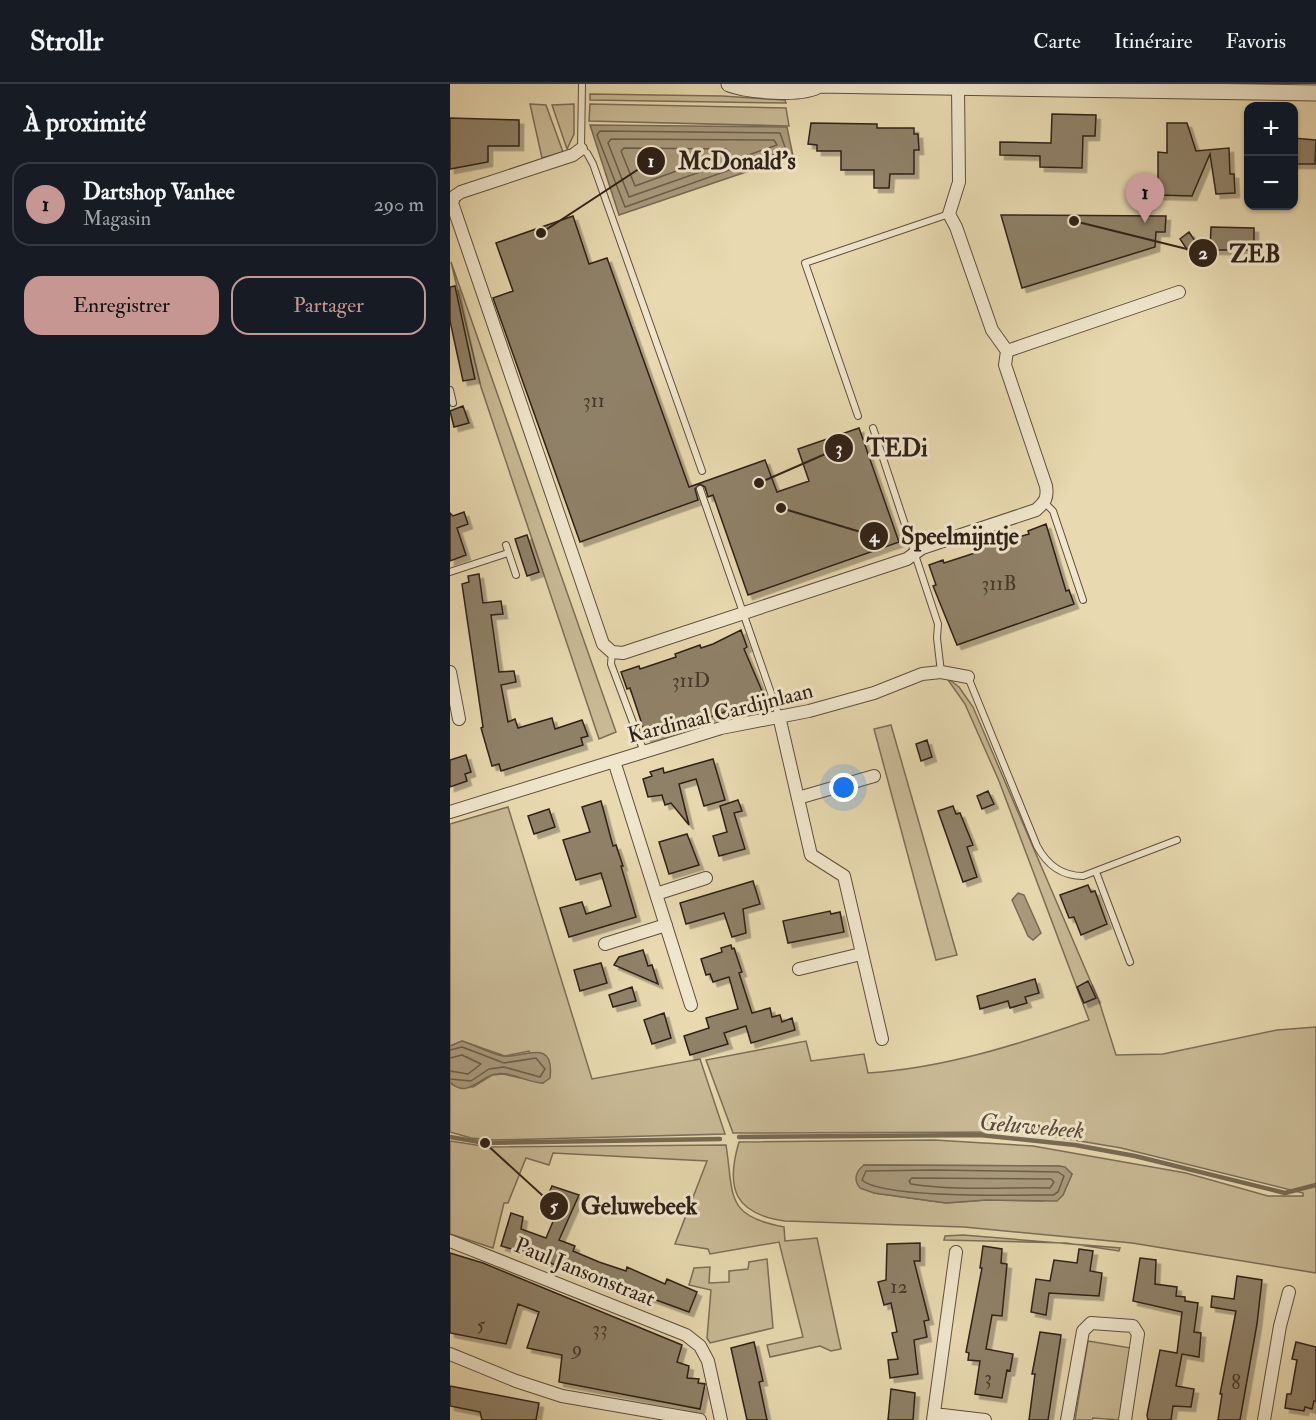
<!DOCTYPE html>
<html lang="fr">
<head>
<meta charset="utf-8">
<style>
	:root { --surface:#171b24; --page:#20242c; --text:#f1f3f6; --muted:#9ea1a6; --line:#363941; --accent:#c59692 }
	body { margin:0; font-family:"IM FELL Double Pica",serif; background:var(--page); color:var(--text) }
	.controls { position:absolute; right:18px; top:18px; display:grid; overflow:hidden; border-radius:12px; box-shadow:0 2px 4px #0004 }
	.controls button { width:54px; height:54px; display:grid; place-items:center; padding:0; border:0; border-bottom:2px solid var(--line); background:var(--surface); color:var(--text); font:30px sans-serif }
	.you { position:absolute; left:394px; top:704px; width:21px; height:21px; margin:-15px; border:4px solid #fff; border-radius:50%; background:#1a73e8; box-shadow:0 0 0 9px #1a73e833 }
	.badge { display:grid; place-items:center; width:39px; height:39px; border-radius:50%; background:var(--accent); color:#111; font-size:20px; font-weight:700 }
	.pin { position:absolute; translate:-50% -50px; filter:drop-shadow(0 2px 3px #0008) }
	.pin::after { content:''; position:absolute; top:32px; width:21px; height:18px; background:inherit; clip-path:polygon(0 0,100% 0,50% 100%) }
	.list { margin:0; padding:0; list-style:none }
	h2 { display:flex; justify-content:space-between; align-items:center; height:78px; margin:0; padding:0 24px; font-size:26px }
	h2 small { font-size:20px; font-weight:400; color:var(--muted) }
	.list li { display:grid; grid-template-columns:39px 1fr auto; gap:18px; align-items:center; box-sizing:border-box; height:84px; margin:0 12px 12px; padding:0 12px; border:2px solid var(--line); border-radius:18px }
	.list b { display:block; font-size:22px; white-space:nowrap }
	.list p { margin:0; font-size:20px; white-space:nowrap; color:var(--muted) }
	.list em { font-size:20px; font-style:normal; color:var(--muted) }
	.actions { display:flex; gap:12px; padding:18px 24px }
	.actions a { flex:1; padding:14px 0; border:2px solid var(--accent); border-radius:18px; text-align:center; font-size:21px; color:var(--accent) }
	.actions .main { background:var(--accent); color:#111 }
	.map { position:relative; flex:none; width:866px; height:1336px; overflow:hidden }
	header { display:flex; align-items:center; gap:36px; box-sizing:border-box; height:84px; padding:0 30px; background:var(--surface); border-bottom:2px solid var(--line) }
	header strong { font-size:28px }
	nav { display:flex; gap:33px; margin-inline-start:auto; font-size:21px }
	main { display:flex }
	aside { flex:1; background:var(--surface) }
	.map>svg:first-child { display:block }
	.green { fill:#c9ba96; stroke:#7c6e56; stroke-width:1.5; fill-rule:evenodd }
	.water { fill:#a99a7c; stroke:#786a54; stroke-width:1.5 }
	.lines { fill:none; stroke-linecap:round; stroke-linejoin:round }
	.shore { stroke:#6c5e4a; stroke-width:1.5 }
	.stream { stroke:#786a54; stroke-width:4.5 }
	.building { fill:#8f8167; stroke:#2f2117; stroke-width:1.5; filter:url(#shadow) }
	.service-casing { stroke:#5d4f3d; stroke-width:8 }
	.minor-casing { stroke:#5d4f3d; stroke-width:14 }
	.tertiary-casing { stroke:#5d4f3d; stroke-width:17 }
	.service { stroke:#f0e6cc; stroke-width:6 }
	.minor { stroke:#f0e6cc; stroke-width:12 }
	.tertiary { stroke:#f0e6cc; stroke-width:15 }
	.labels { text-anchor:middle; stroke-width:6; stroke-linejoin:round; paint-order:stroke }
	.number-label { font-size:20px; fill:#47392b }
	.street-label { font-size:22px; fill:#2f2117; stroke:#f0e6cc }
	.water-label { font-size:24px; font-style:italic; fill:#5a4b3a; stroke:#f0e6cc }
	.leader { fill:none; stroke:#2f2117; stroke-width:2 }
	.callout-dot { fill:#2f2117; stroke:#f0e6cc; stroke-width:2 }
	.mark-label { font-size:18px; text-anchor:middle; font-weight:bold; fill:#fff }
	.callout-label { font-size:24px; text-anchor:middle; font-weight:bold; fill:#2f2117; stroke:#f0e6cc; stroke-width:6; stroke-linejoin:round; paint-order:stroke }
</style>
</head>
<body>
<header>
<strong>Strollr</strong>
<nav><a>Carte</a><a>Itinéraire</a><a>Favoris</a></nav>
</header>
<main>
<aside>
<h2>À proximité<small></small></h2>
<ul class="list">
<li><span class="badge">1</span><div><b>Dartshop Vanhee</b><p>Magasin</p></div><em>290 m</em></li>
</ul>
<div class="actions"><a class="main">Enregistrer</a><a>Partager</a></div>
</aside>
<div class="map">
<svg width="866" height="1336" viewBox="0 0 866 1336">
	<defs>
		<filter id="shadow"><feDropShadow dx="4.5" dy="4.5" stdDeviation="0" flood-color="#0004"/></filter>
	</defs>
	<rect width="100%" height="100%" fill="#e8d9b0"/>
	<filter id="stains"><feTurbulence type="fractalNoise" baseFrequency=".00333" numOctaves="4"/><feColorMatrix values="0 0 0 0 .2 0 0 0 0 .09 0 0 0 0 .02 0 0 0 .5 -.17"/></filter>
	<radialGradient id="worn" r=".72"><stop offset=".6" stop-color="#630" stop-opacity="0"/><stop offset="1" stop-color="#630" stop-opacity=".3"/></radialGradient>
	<!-- green -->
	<path class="green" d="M140 10 272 12 335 16 336 19 140 16Z
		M80 20 96 21 113 68 92 74Z
		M124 20V50L117 65 102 21Z
		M140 20 336 24 339 42 139 37Z
		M1 178 166 648 149 655 31 303Z
		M496 593 509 603 523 623 649 917 666 971 713 970 827 946 866 943V1189L682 1159 514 1143 335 1137C285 1130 275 1105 289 1058L484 1056 583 1062 736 1089 818 1112H853V1109L671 1064 577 1048 283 1049 256 976 356 957 361 977 414 970 418 989C494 984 566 961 639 936L549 697 515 620ZM414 1081 609 1082 622 1090 613 1111 593 1117 536 1116 496 1119 424 1109Z
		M441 641 507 871 486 876 424 645Z
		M58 723 142 995 250 975 275 1050 44 1056 21 1054 0 1048V998L3 1001 23 1003 42 991 53 990 93 999 79 967 55 972 12 957 0 962V740Z
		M0 1057 39 1063 276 1061C284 1111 274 1132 334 1143L335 1157 367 1154 391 1265 381 1267 370 1262 320 1273 317 1261 353 1253 329 1158 260 1170 258 1165 225 1160 257 1077 103 1069 99 1081 76 1074 58 1119H54L43 1164 0 1150Z
		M513 1151 670 1164 669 1167 616 1159 494 1156 495 1152Z
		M317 1175 323 1244 260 1259 257 1254 261 1206 239 1201 244 1184 260 1183 259 1199 279 1198V1187L298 1185 299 1178Z
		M638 1257 681 1264 670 1336 643 1334 642 1336H625Z"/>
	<!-- water -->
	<path class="water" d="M140 41 337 43 343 72 169 131Z
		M568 809 574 811 591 849 583 856 578 852 562 816Z
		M12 957C25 961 39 969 53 972 72 975 105 952 100 994L93 999C77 999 58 985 42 991 28 996 15 1014 0 998V962Z
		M414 1081 609 1082 615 1083 622 1090 613 1111 607 1117 536 1116 496 1119 424 1109 410 1104C403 1096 406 1087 414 1081Z"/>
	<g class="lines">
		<!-- shore -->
		<path class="shore" d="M150 47 330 49 336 66 175 123 147 51Z
			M161 55 324 56 327 61 179 113 158 59Z
			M174 64 276 65 279 68 185 102 171 67Z
			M0 966 12 963 54 979 86 974 95 985 90 993 54 983 39 985 21 997 0 995
			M0 974 12 971 31 980 18 990 0 987
			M484 1086 608 1088 614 1092 608 1108 603 1111C570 1111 432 1115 412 1096L416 1087Z
			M462 1094 601 1095 604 1098 600 1104C554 1103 505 1107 461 1100L459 1097Z"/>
		<!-- stream -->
		<path class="stream" d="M0 1053 35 1059 270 1055
			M289 1053 530 1051 625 1061 685 1072 835 1109 866 1101"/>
	</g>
	<!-- building -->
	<path class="building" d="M602 30 646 31 645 52H633L632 84 590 83V72L550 71V58L601 59Z
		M0 34 69 36V62H38V78L0 85Z
		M361 39 427 40V44H464V50H468L469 66H464V90H440L439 104H424V86H391V67H367V61L358 60Z
		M717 39H737L746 67 779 64 780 90H784L785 109 766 110 760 70 742 112 708 111V68L717 69Z
		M843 54 866 56 865 80H843Z
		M551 131 716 132 715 148H706L705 163 572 204Z
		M123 132 139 180 157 174 239 403 315 376 327 408 359 397 348 365 409 344 449 458 298 511 263 411 258 413 255 403 250 400 245 405 248 416 130 458 43 214 63 207 46 159Z
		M761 143 804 144V166H760Z
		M739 148 751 166 738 167 730 155Z
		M5 202 25 295 13 297 0 237V203Z
		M13 322 19 339 4 343 0 327Z
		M14 428 18 440 7 444 16 471 0 477V429L3 432Z
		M596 440 616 507 619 506 624 520 507 561 483 502 486 501 479 481 493 476 494 479 531 467 530 464 579 450 578 447Z
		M77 451 89 488 77 492 65 455Z
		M29 490 33 519 51 517 53 530 41 531 49 588 64 587 66 598 51 601 58 638 65 635 68 644 102 634 105 645 132 636 138 652 131 654 133 661 51 687 49 680 42 682 31 644 33 643 12 500 19 498 18 492Z
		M291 546 297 563 294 565 315 614 197 655 180 604 177 605 171 588 189 582 190 585 226 573 225 570 250 561 251 564 263 560Z
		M477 656 482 673 471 677 466 660Z
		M16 671 21 688 15 690 17 697 0 703V676Z
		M263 675 275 716 254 722 246 695 229 700 239 741 221 719 215 721 212 711 198 713 193 695 202 692 200 688 213 684 214 689Z
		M538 707 544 720 532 725 527 712Z
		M288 716 292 727 284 729 295 765 269 772 263 752 277 748 270 722Z
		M151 717 163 762 166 761 173 782H171L186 833 119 853 110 824 132 818 136 830 161 822 151 789 126 796 113 756 140 748 132 723Z
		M503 722 506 730 510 729 523 761 517 763 527 793 513 798 488 727Z
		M99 725 105 743 84 750 78 732Z
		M237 750 249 781 219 790 209 758Z
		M303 797 310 820 293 825 296 849 282 853 274 829 236 840 230 819Z
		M638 801 641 808 645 807 657 840 631 851 624 833 619 834 610 811Z
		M380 827 381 830 390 828 394 848 338 859 333 837Z
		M281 861 282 865 284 864 292 888 289 889 302 929 320 924 322 933 330 931 332 938 342 934 345 946 301 959 296 942 274 949 278 960 240 971 234 952 259 944 256 934 288 925 279 893 263 898 260 890 256 891 251 875 272 868 271 864Z
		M193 866 198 882 202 881 208 900 164 881 169 873Z
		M151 879 157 899 130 907 124 886Z
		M585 895 589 909 575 913 577 919 560 924 558 917 530 925 527 912Z
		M638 897 646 914 634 919 627 903Z
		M182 903 186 917 163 923 159 911Z
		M214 929 221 954 202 960 194 936Z
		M102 1102 129 1111 109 1156 125 1162 123 1167 149 1178 176 1187 177 1183 215 1200 217 1195 247 1208 239 1228 195 1212 193 1218 79 1170 51 1162 61 1129 73 1133 71 1145 96 1154 110 1121 96 1116Z
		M470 1159V1177H464L479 1236 474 1237 477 1253 464 1256 468 1290 440 1294 438 1276 448 1275 442 1249 447 1248 441 1219 434 1221 428 1198 436 1196 437 1160Z
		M533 1162 552 1165 551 1179 557 1180 552 1232 542 1231 536 1265 563 1270 560 1287 557 1286 552 1314 525 1310 530 1277 518 1276 519 1269 516 1268 532 1184H530Z
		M629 1165 643 1167 640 1187 652 1189 649 1212 599 1209 596 1231 581 1228 586 1195 600 1197 604 1176 627 1179Z
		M0 1169 33 1179 232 1261 227 1278 239 1282 237 1294 249 1295 248 1299 255 1300 250 1325 109 1298 112 1271 77 1264 89 1228 68 1220 56 1260 0 1249Z
		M690 1174 706 1176 705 1200 727 1203 726 1212 735 1213V1217L748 1219 744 1248 751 1249 749 1273 732 1270 726 1302 744 1305 741 1323 723 1322 721 1336H698L697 1331 710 1266 727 1269 732 1228 683 1217Z
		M787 1192 812 1196 807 1240 790 1336H768L772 1310H770L786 1227 761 1223 762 1212 784 1215Z
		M590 1248 611 1251 610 1258 598 1336H579L585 1290H582Z
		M304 1258 313 1297 309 1298 317 1336H297L281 1264Z
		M846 1258 866 1263V1317H864L862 1325 855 1323 854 1327 835 1324 837 1310H841L847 1276 842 1275Z
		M0 1302 89 1319 86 1336H32L30 1328 0 1322Z
		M441 1305 465 1309 463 1336H438Z"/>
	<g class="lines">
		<!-- service casing -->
		<g class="service-casing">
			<path id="service" d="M132 0 131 65 137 69 143 80 252 387
				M0 306 3 319
				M408 332 355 179 499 130
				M423 344 488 540 487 554 491 588
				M250 405 329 632
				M595 419 603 427 633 516
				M56 461 66 491
				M0 488 58 469
				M162 568 161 580 194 668
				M518 593 587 762C597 781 612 792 633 792L727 756
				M646 788 680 878"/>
		</g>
		<!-- minor casing -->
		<g class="minor-casing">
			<path id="minor" d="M131 65 123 71 11 108 5 112 2 119 153 560 162 568 173 569 457 475 472 464 586 426C595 418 598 414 596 402L555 281 557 267 542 246 506 143 499 130 509 98 508 3
				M557 267 729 208
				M0 588 9 635
				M329 632 361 771 394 792 432 955
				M164 677 241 921
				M348 714 424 692
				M0 728 271 644 359 627 424 609 472 590 491 588 518 593
				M206 810 256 794
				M155 860 216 841
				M349 885 411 870
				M0 1157 236 1251 250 1262 258 1277 271 1336
				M0 1270 66 1297 112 1312 250 1336
				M484 1330 535 1336
				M483 1336 506 1168
				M617 1336 633 1247 641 1239 683 1242 688 1250 675 1336
				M814 1336 830 1242 839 1208"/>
		</g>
		<!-- tertiary casing -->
		<g class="tertiary-casing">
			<path id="tertiary" d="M279 0C298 7 353 12 369 1L866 9"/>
		</g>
		<!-- service -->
		<use href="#service" class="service"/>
		<!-- minor -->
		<use href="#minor" class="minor"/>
		<!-- tertiary -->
		<use href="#tertiary" class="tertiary"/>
	</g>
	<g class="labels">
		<!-- number labels -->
		<g class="number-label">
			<text x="144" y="323">311</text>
			<text x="549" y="506">311B</text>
			<text x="241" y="603">311D</text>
			<text x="449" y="1209">12</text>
			<text x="31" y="1247">5</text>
			<text x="150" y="1251">33</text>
			<text x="127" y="1271">9</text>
			<text x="538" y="1300">3</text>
			<text x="786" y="1305">8</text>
		</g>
		<!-- street labels -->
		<g class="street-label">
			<text transform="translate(270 628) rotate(-14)" y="8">Kardinaal Cardijnlaan</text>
			<text transform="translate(135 1187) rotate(22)" y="8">Paul Jansonstraat</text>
		</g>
		<!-- water labels -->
		<g class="water-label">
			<text transform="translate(582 1042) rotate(5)" y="8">Geluwebeek</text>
		</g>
	</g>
	<!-- callouts -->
	<path class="leader" d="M91 149L201 77M624 137L753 169M309 399L389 364M331 424L424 452M35 1059L104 1122"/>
	<g class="callout-dot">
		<circle cx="91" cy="149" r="6"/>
		<circle cx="624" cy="137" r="6"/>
		<circle cx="309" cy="399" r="6"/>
		<circle cx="331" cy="424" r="6"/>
		<circle cx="35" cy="1059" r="6"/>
		<circle cx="201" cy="77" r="15"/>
		<circle cx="753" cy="169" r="15"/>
		<circle cx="389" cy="364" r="15"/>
		<circle cx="424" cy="452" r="15"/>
		<circle cx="104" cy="1122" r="15"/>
	</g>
	<g class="mark-label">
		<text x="201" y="83">1</text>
		<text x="753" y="175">2</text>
		<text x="389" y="370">3</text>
		<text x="424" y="458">4</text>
		<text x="104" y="1128">5</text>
	</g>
	<g class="callout-label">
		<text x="287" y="85">McDonald's</text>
		<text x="805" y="178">ZEB</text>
		<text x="447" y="372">TEDi</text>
		<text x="510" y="460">Speelmijntje</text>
		<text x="189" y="1130">Geluwebeek</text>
	</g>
	<rect width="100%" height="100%" filter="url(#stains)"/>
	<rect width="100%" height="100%" fill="url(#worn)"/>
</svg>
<div class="controls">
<button>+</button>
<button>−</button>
</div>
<div class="you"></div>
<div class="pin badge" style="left:695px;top:139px">1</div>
</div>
</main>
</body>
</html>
